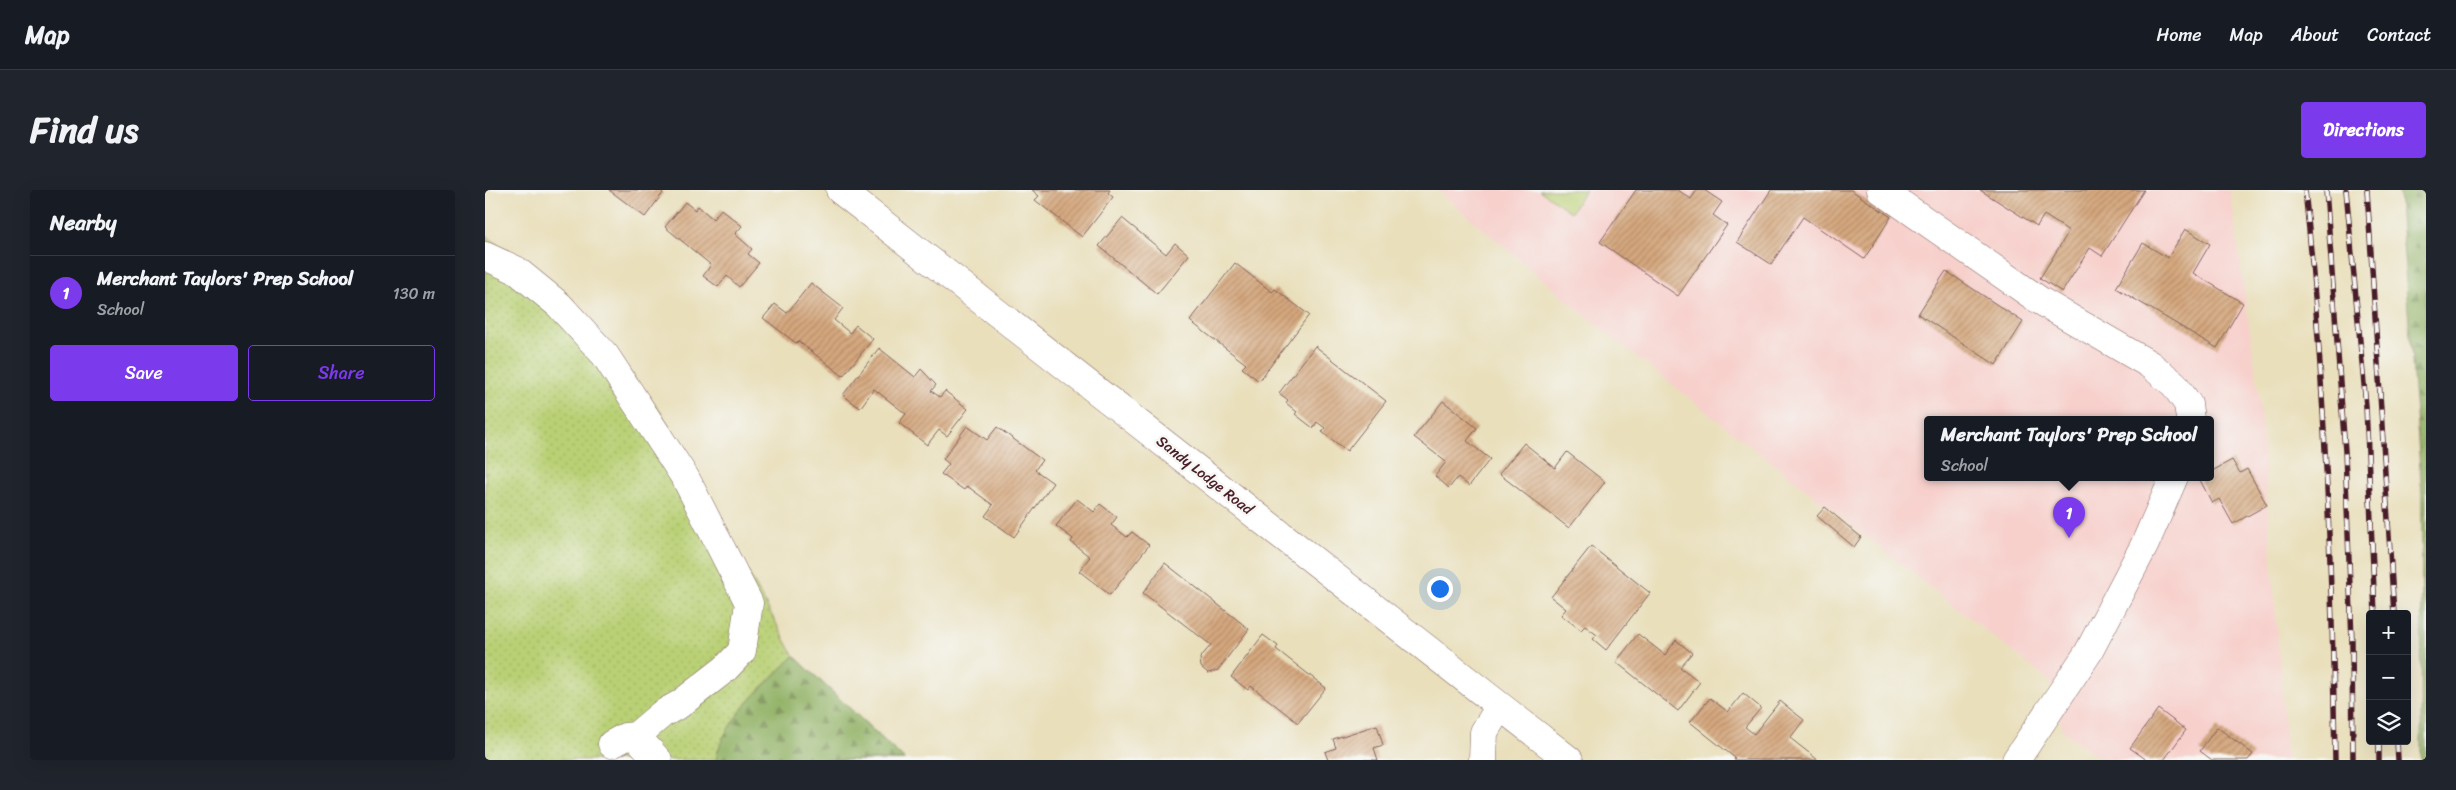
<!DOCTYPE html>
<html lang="en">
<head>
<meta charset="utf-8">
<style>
	:root { --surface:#171b24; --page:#20242c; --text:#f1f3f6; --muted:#9ea1a6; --line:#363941; --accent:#7c3aed }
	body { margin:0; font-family:Sriracha,sans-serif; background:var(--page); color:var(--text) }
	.controls { position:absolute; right:15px; bottom:15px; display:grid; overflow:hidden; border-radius:5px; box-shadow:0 5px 20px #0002 }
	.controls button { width:45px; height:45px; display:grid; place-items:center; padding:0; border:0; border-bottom:1px solid var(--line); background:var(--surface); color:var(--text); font:25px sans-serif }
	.you { position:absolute; left:954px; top:398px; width:18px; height:18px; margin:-12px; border:4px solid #fff; border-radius:50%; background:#1a73e8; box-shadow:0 0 0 8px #1a73e833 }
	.badge { display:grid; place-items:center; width:32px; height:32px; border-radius:50%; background:var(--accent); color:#fff; font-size:16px; font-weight:700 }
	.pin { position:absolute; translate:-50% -41px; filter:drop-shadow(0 1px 2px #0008) }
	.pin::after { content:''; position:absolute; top:26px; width:18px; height:15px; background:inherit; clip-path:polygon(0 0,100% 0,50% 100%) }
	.popup { position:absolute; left:1439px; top:226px; width:290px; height:65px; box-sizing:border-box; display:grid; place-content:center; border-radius:5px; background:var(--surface); filter:drop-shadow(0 1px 4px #0005); font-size:16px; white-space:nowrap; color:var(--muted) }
	.popup b { font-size:19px; color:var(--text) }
	.popup::after { content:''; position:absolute; left:50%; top:100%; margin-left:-10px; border:10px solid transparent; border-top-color:var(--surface) }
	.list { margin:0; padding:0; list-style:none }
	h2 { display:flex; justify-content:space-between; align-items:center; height:65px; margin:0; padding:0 20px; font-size:21px }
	h2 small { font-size:16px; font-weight:400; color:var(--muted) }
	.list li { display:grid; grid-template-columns:32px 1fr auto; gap:15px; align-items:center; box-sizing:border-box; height:75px; padding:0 20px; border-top:1px solid var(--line) }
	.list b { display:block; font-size:19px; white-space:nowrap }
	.list p { margin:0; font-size:16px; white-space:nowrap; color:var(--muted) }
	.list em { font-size:16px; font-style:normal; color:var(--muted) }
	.actions { display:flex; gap:10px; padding:15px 20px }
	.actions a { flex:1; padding:11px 0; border:1px solid var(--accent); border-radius:5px; text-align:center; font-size:18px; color:var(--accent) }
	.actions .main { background:var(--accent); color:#fff }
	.icon { flex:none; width:28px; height:28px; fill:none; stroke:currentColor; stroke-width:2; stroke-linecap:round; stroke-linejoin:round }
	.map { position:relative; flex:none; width:1941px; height:570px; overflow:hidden; border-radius:5px }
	header { display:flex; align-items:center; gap:30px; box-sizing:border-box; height:70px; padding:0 25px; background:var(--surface); border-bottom:1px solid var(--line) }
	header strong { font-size:24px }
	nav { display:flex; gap:28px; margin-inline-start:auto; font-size:18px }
	.intro { display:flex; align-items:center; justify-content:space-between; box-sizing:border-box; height:120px; padding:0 30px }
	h1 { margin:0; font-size:35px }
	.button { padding:12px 22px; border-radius:5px; background:var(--accent); color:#fff; font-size:18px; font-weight:700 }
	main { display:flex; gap:30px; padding:0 30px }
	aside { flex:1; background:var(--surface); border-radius:5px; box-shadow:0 5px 20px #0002 }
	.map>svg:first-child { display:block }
	.built { fill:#f7d0cc; fill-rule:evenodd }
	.grass { fill:url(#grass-dots); stroke:#827850 }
	.forest { fill:url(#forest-firs); stroke:#6e6848 }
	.park { fill:#b9d074; stroke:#827850 }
	.building { fill:url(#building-hatch) }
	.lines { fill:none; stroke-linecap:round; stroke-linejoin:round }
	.minor-casing { stroke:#82625d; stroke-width:29 }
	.minor { stroke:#fff; stroke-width:28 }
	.rail-casing { stroke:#4a1f2b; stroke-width:5.5 }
	.rail { stroke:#f6f6f2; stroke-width:4; stroke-dasharray:11; stroke-linecap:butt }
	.labels { text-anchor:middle; stroke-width:5; stroke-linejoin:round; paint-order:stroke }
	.street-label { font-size:15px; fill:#4a1f2b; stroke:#f6f6f2 }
</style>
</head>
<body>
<header>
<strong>Map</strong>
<nav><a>Home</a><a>Map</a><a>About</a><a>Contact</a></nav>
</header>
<div class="intro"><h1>Find us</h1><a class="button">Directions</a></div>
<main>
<aside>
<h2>Nearby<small></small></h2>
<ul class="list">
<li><span class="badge">1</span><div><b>Merchant Taylors' Prep School</b><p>School</p></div><em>130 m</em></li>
</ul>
<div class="actions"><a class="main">Save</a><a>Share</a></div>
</aside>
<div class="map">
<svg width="1941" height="570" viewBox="0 0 1941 570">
	<defs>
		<pattern id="grass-dots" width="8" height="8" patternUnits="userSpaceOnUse" patternTransform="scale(1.25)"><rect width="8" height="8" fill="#b9d074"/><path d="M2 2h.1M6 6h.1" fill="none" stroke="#a1b265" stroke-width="1.8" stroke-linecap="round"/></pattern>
		<pattern id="forest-firs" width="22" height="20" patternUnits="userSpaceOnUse" patternTransform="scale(1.25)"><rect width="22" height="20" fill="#92b266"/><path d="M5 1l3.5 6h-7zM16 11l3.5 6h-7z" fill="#799054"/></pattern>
		<pattern id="building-hatch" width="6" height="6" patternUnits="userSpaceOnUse" patternTransform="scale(1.25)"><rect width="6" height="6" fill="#d5a87e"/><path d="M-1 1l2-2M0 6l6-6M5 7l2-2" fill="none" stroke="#af8867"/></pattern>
	</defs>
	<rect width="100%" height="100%" fill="#f6f6f2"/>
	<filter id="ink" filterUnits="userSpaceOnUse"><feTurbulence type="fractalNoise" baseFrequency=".02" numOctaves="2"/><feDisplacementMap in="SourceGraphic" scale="10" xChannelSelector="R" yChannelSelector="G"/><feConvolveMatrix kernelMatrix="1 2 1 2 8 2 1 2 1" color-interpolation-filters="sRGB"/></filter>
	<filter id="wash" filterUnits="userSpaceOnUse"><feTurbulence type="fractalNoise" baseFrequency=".0096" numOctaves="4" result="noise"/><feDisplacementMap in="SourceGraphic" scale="20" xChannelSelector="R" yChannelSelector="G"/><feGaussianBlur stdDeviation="1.12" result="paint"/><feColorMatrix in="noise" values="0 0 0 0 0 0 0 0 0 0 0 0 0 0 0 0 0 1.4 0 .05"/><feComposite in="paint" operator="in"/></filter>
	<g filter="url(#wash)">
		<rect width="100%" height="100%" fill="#e9dfbb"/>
		<!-- built -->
		<path class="built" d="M952 0H1745L1774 205 1802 570H1617L1578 541 1565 491 1110 134ZM1443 229H1725V287H1443Z"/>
		<!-- grass -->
		<path class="grass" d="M0 45 88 110 177 224 309 466 420 570H0Z"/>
		<!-- forest -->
		<path class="forest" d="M1914 0H1941V570H1936L1937 304Z
			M309 466 420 570H231C236 532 283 492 309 466Z"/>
		<!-- park -->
		<path class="park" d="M1054 0H1101L1086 22Z"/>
		<g id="blocks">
			<!-- building -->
			<path class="building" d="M124 0H175L178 3 160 27Z
				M547 0H625L623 3 628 7 597 47 550 10 554 6Z
				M1151 0H1193L1206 9 1212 0H1219L1237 12 1228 25 1242 35 1193 106 1115 52Z
				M1286 0H1366L1406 27 1379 69 1318 27 1286 74 1252 52Z
				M1495 0H1659L1617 66 1605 58 1577 102 1555 88 1584 41 1559 25 1552 36Z
				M200 12 210 20 213 16 228 29 236 19 257 36 250 44 267 59 263 64 274 73 254 97 242 86 233 97 218 86 226 75 180 37Z
				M637 28 681 64 690 53 704 65 672 104 614 56Z
				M1700 39 1725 54 1708 83 1758 113 1732 158 1631 98 1658 53 1683 68Z
				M750 73 787 102 790 99 824 125 774 191 757 178 761 174 705 131Z
				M1461 81 1538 132 1511 175 1433 124Z
				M326 93 358 118 349 130 365 143 371 135 388 149 358 186 313 151 311 153 278 128 290 114 302 123Z
				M830 156 901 211 862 261 837 242 840 238 832 232 828 238 810 224 812 222 801 213 803 210 794 203Z
				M394 158 430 187 436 179 451 195 446 201 455 207 460 201 483 219 462 246 454 240 442 255 414 233 421 224 389 199 375 218 358 205Z
				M958 211 992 238 982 251 1005 269 984 296 973 287 964 298 950 286 961 272 929 247Z
				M482 236 502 250 512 237 557 270 550 280 568 293 529 347 500 326 508 315 482 296 479 300 456 284 464 274 458 269Z
				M1039 253 1070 278 1082 262 1120 292 1084 338 1014 284Z
				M1747 270 1755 283 1762 279 1782 315 1748 334 1734 309 1727 313 1714 288 1725 287V282Z
				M592 309 609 322 615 314 632 327 626 335 642 347 647 342 664 355 625 405 594 381 605 367 586 352 588 349 571 336Z
				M1340 317 1376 347 1369 357 1332 326Z
				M1106 356 1165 403 1121 460 1108 449 1112 445 1100 436 1096 440 1076 425 1081 419 1066 407Z
				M680 373 764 439 733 480 723 483 716 477 715 468 726 455 658 403Z
				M1153 444 1180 465 1191 450 1207 463 1195 477 1215 492 1193 521 1131 472Z
				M778 445 793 456 791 459 841 498 813 533 766 496 763 500 746 487Z
				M1258 503 1276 518 1260 537 1269 544 1295 511 1319 530 1305 548 1333 570H1249L1250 568 1205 532 1225 508 1243 522Z
				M1673 519 1701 540 1679 570H1662L1645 558Z
				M892 535 898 555 889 558 893 570H843L840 562 851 558 848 549Z
				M1732 537 1768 564 1763 570H1727L1715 561Z"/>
		</g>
	</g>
	<g filter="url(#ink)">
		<use href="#blocks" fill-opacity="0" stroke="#82625d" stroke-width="1"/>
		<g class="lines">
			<!-- minor casing -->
			<g class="minor-casing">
				<path id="minor" d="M355 0 1084 570
					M1396 0 1554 110 1664 174 1689 194 1703 214 1705 229
					M0 66 31 80 74 115 120 165 201 289 264 413 257 461 240 479 195 514 177 524 151 546 140 547 127 554
					M151 546 173 570
					M998 570 999 542 1015 516
					M1531 570 1603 463 1660 354 1689 287"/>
			</g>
			<!-- minor -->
			<use href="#minor" class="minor"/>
			<!-- rail casing -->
			<g class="rail-casing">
				<path id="rail" d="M1820 0C1840 189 1847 380 1850 570
					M1841 0 1860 261 1867 452 1868 570
					M1861 0 1881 216 1890 424
					M1882 0 1909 424
					M1894 551V570
					M1912 551 1913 570"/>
			</g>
			<!-- rail -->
			<use href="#rail" class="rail"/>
		</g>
	</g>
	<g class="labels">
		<!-- street labels -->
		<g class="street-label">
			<text transform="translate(720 285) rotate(38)" y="5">Sandy Lodge Road</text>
		</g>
	</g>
</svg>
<div class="controls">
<button>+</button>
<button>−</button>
<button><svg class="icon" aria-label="layers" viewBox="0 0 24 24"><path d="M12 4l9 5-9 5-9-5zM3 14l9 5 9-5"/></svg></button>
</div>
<div class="you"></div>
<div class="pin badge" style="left:1584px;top:348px">1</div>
<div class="popup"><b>Merchant Taylors' Prep School</b>School</div>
</div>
</main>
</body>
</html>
